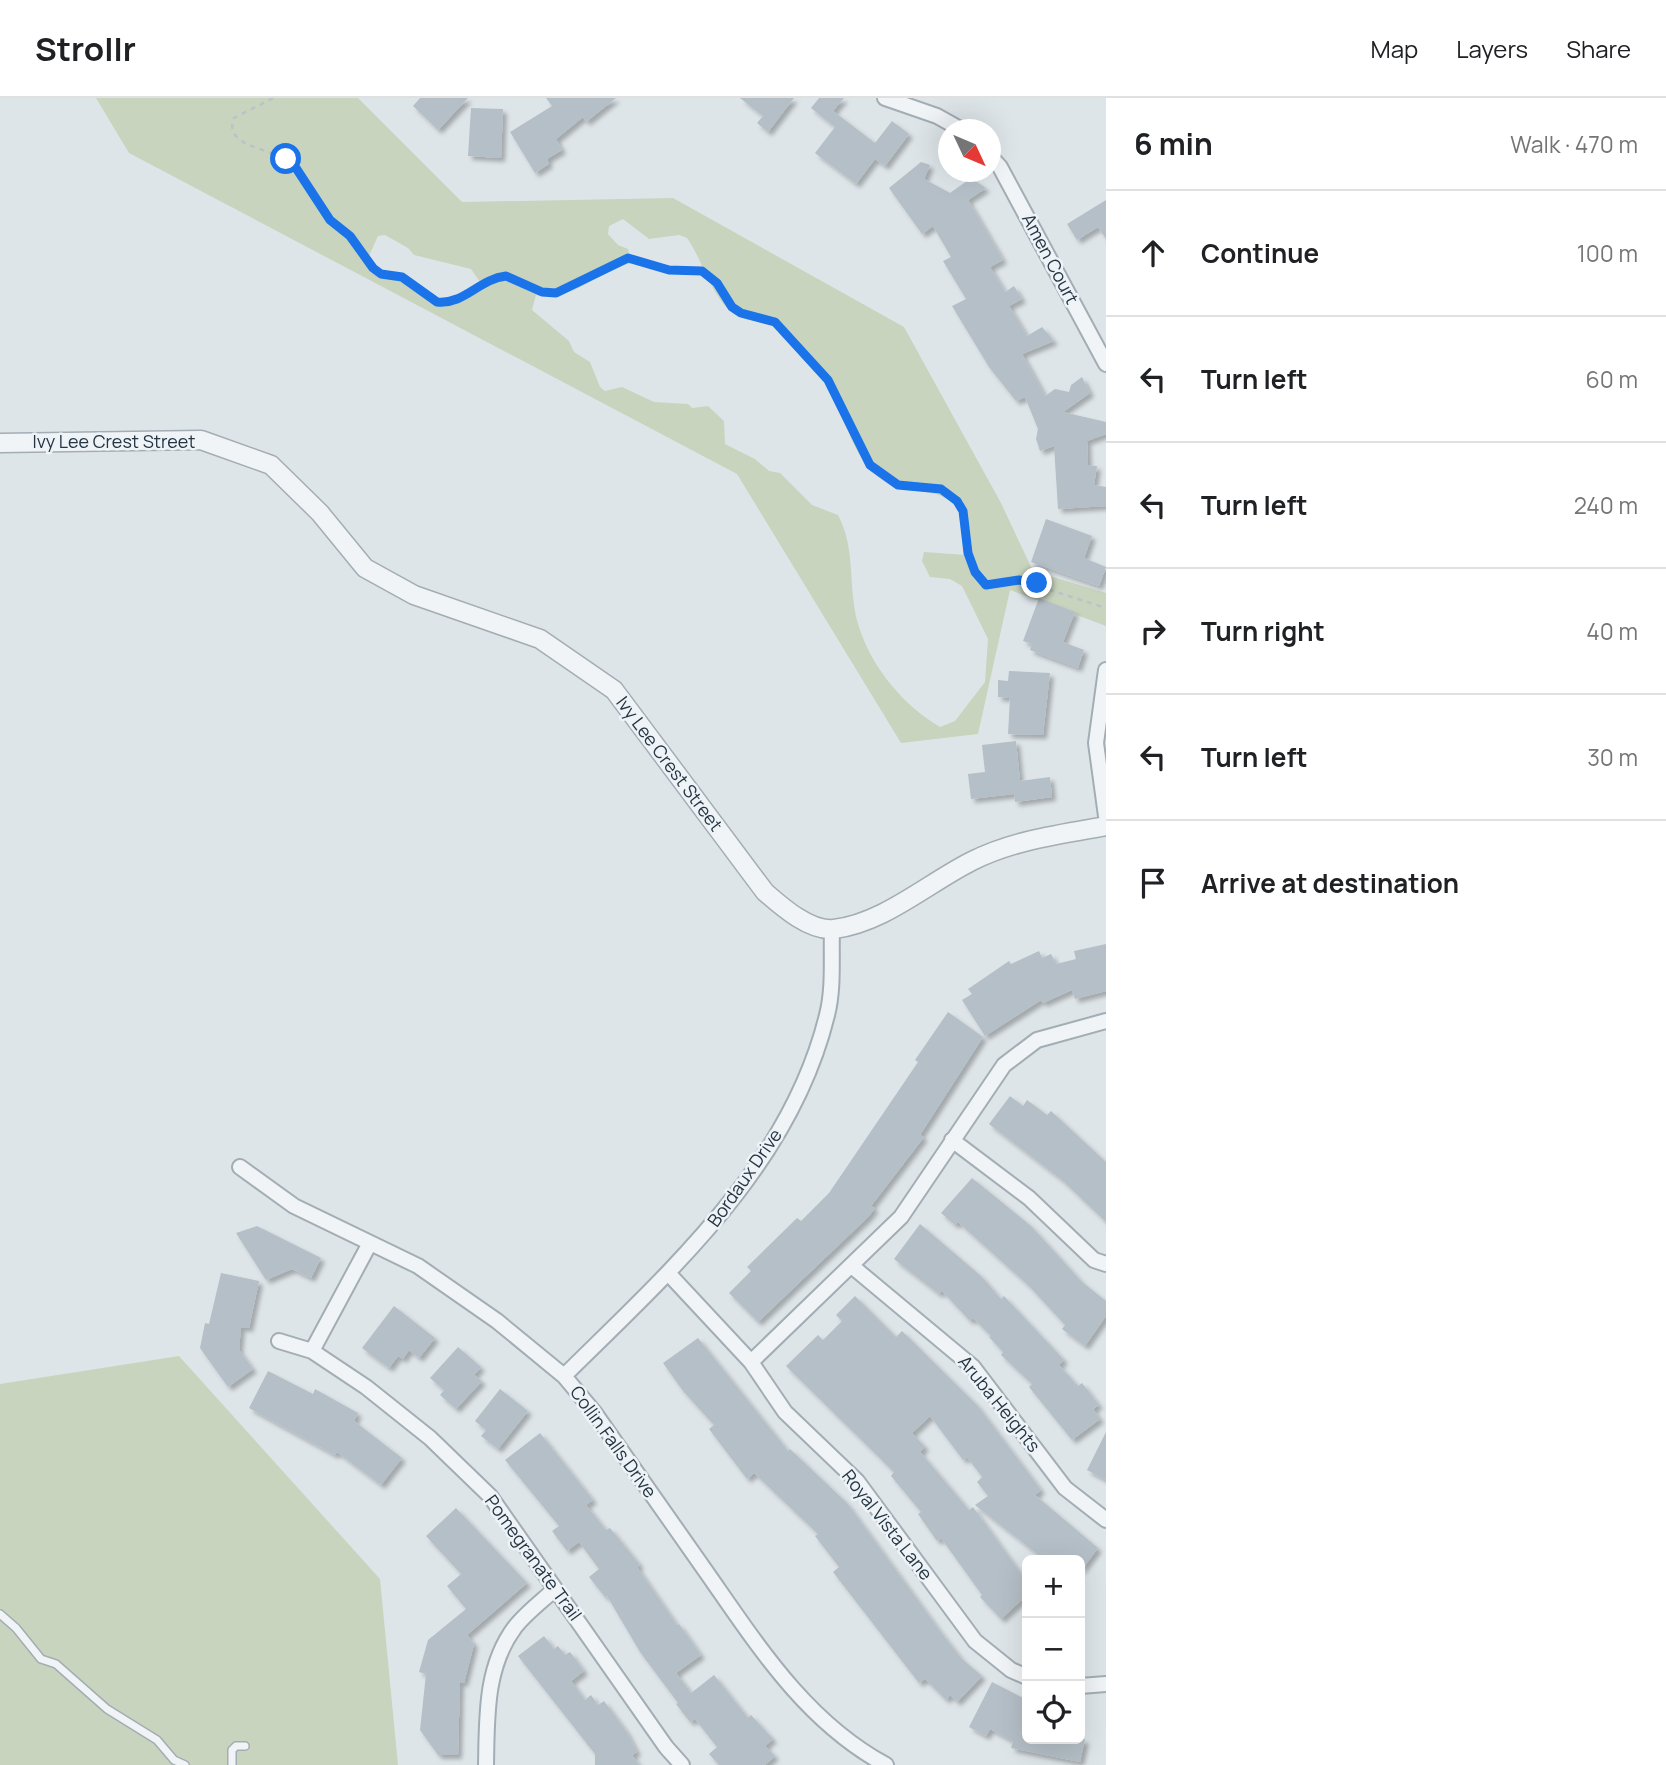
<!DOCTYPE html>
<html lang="en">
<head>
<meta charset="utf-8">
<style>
	:root { --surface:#fff; --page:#f2f2f2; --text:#202124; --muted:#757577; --line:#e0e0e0 }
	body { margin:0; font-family:Manrope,sans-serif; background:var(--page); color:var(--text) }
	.controls { position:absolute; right:21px; bottom:21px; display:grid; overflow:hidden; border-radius:10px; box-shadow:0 7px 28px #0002 }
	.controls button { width:63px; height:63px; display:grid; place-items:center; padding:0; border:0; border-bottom:2px solid var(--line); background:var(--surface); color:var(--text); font:35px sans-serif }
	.compass { position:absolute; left:938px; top:21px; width:63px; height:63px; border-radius:50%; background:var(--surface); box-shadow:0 7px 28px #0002; rotate:134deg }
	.stop { position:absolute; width:21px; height:21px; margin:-16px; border:5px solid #1a73e8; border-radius:50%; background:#fff }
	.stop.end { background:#1a73e8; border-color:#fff; box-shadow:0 2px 7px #0008 }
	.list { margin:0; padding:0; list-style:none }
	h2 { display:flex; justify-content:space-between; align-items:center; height:91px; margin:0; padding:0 28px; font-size:30px }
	h2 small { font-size:23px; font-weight:400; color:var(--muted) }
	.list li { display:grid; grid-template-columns:46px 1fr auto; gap:21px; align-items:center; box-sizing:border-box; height:126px; padding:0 28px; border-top:2px solid var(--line) }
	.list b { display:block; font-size:26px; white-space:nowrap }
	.list em { font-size:23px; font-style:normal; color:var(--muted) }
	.icon { flex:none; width:38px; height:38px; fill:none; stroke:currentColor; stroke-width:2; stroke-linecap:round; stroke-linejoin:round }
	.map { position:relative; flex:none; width:1106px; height:1667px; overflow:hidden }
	header { display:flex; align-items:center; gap:42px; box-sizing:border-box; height:98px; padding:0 35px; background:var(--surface); border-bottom:2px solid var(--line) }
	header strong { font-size:33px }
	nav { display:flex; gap:38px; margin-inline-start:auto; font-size:24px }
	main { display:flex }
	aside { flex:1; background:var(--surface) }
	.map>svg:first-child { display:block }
	.grass { fill:#c8d4be; fill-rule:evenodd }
	.building { fill:#b5bfc7; filter:url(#shadow) }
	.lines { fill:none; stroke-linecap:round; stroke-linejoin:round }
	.service-casing { stroke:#a3adb4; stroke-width:10 }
	.minor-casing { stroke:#a3adb4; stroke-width:18 }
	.tertiary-casing { stroke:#a3adb4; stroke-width:21 }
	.path { stroke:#bcc2c8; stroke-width:2.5; stroke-dasharray:5 5; stroke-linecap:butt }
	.service { stroke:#f1f4f7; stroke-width:7 }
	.minor { stroke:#f1f4f7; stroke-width:14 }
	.tertiary { stroke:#f1f4f7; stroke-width:18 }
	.route { stroke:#1a73e8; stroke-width:9 }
	.labels { text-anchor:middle; stroke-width:5; stroke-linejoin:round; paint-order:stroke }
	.street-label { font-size:18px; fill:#253542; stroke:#eef3f7 }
</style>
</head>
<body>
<header>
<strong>Strollr</strong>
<nav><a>Map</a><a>Layers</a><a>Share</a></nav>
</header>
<main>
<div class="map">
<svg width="1106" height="1667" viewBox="0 0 1106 1667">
	<defs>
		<filter id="shadow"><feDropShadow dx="4" dy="4" stdDeviation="2" flood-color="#0004"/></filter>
	</defs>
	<rect width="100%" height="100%" fill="#dee5e9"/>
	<!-- grass -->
	<path class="grass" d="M96 0H358L462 104 673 100 904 229 1001 405 1033 473 1106 495V528L1010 492 978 636 901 645 737 376 129 55ZM623 121 649 141 679 137 687 140C703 163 709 193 730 213 742 224 756 221 770 227 789 236 808 265 822 281 845 310 848 353 877 378 909 404 930 382 959 410L966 457 924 454 922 463 930 479 950 481 962 488 988 541 985 584 955 623 940 629C904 608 872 570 859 529 847 493 857 452 838 417L812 407 780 375 769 373 755 361 725 346 724 323 708 308 692 310 688 306 654 304 622 289 605 293 600 289 590 264 574 254 569 243 532 212 536 197C573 204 596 174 631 165L628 151 618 147 608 136 609 128ZM385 137 408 150 414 157 471 171 480 184 459 200 448 203 438 201 407 179 382 173 374 169 369 158 378 138Z
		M179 1258 380 1481 398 1667H0V1286Z"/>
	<!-- building -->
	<path class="building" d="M420 0H468L438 32 413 8Z
		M546 0H616L586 24 583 19 556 41 562 52 547 61 549 66 535 75 510 34 552 8Z
		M740 0H794L768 34 757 25 763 18Z
		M819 0H844L833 13 875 45 892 23 909 36 885 68 875 61 856 86 815 55 835 29 811 10Z
		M471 10 503 11 501 60 468 58Z
		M921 64 930 67 924 81 950 95 971 80 986 90 968 102 1003 162 990 169 1005 194 1014 188 1022 201 1009 208 1027 238 1042 229 1054 243 1022 256 1045 298 1055 291 1069 294 1071 287 1082 279 1090 295 1063 314 1106 324V336L1087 343 1088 367 1097 368 1094 387 1106 389V408L1058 411 1054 348 1040 353 1036 341 1038 331 1025 299 1016 303 989 269 952 208 966 201 943 163 951 159 933 128 922 136 889 90Z
		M1106 102V141L1098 129 1077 142 1067 126Z
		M1046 421 1092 438 1084 460 1106 469 1099 488 1031 464Z
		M1039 500 1075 514 1063 544 1084 552 1078 570 1030 552 1032 546 1023 543Z
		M1009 573 1050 575 1043 637 1008 636 1010 600 998 599V582L1008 583Z
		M1016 643 1020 683 1050 679 1052 699 1015 704 1014 696 971 701 968 676 985 674 982 647Z
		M1106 846V893L1075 901 1072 892 1043 905 1041 902 985 938 962 902 972 896 968 891 1009 863 1011 866 1039 853 1042 860 1051 856 1056 866 1076 861 1074 853Z
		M948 914 983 939 920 1037 924 1039 871 1108 875 1110 868 1119 758 1224 729 1195 751 1173 747 1169 797 1120 801 1123 829 1095 918 964 915 962Z
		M1010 998 1023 1008 1027 1002 1047 1017 1051 1013 1106 1064V1124L1062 1082 989 1026Z
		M972 1080 1031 1128 1082 1184 1106 1203V1218L1085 1248 1062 1231 1065 1227 1029 1188 958 1124 955 1127 941 1115Z
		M920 1126 981 1178 1001 1201 1004 1198 1064 1262 1059 1267 1078 1288 1082 1285 1099 1307 1093 1311 1100 1321 1072 1342 1029 1289 1032 1286 1001 1257 1003 1254 989 1239 991 1238 973 1220 970 1223 942 1193 939 1196 894 1161Z
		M257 1128 321 1160 311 1180 292 1171 266 1182 236 1135Z
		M221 1175 259 1183 249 1230 241 1229 239 1252 253 1271 228 1289 200 1250 205 1225 209 1226Z
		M855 1198 896 1239 902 1233 977 1307 1041 1392 1035 1397 1098 1450 1080 1474V1462H1045L975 1407 988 1398 977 1384 982 1379 967 1359 963 1362 930 1318 912 1335 925 1349 920 1354 969 1412 973 1409 1027 1484V1497L1001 1521 980 1499 982 1497 941 1440 937 1443 918 1416 921 1414 891 1378 894 1374 786 1268 818 1237 823 1242 842 1223 836 1217Z
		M394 1208 435 1240 419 1260 409 1252 403 1261 398 1258 389 1270 362 1250Z
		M698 1240 788 1353 790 1351 847 1405 940 1533 961 1560 982 1578 957 1604 950 1597 946 1602 925 1581 919 1585 833 1474 839 1469 815 1438 818 1436 754 1375 747 1381 709 1331 714 1327 683 1293 663 1265Z
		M458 1249 481 1269 474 1277 482 1283 456 1311 440 1297 444 1292 430 1280Z
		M268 1273 313 1296 315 1291 358 1315 354 1323 402 1360 381 1387 337 1354 335 1357 249 1310Z
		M500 1291 528 1313 498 1351 481 1338 486 1332 475 1323Z
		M1106 1334V1382L1087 1372Z
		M540 1335 593 1402 586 1407 606 1432 610 1430 640 1467 637 1469 677 1527 679 1526 701 1557 676 1575 691 1595 714 1577 748 1620 751 1617 773 1641 765 1648 775 1658 765 1667H719L709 1656 717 1649 695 1621 690 1624 676 1606 678 1605 640 1554 607 1498 605 1499 589 1479 599 1471 579 1444 567 1453 552 1433 559 1428 505 1362Z
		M456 1410 527 1485 467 1537 474 1546 464 1585 460 1584 458 1657H438L420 1632 426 1576 419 1574 428 1542 466 1511 447 1488 461 1476 426 1438Z
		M544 1538 554 1551 558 1548 565 1557 570 1554 584 1573 571 1583 585 1602 591 1597 598 1607 604 1603 626 1633 637 1654 632 1657 639 1667H595V1656L518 1558Z
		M992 1584 1027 1602V1641H1085L1080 1664 1011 1650 1013 1643 990 1631 986 1638 969 1629Z"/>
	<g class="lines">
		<!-- service casing -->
		<g class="service-casing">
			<path id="service" d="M0 1516 16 1530 41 1561 56 1566 107 1611 157 1642 174 1662 185 1667
				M232 1667V1652L236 1648H245"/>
		</g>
		<!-- minor casing -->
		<g class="minor-casing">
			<path id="minor" d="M885 0 937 18 962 32
				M990 58 1000 69 1106 266
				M1106 572 1096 645 1106 718
				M952 1042 1029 1100 1094 1162 1106 1166
				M240 1069 294 1108 418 1168 497 1223 564 1278 594 1314C632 1368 669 1421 707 1475 758 1548 806 1624 886 1667
				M853 1169 973 1269 1065 1390 1106 1422
				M668 1175 751 1264 785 1314 857 1383 975 1543 1011 1572 1027 1579
				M279 1243 312 1253 366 1289 430 1340 490 1398 666 1649 682 1667
				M312 1253 370 1145
				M751 1264 901 1119 1004 967 1037 942 1106 923
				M564 1278C670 1173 790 1068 827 917 834 890 831 859 832 832
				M1080 1588 1106 1586
				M486 1667C487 1619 485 1569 515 1529 526 1515 542 1503 555 1491"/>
		</g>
		<!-- tertiary casing -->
		<g class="tertiary-casing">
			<path id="tertiary" d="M0 345 201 342 271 367 320 415 365 470 414 497 540 541 614 592 765 794C781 808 810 834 834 831 884 825 928 785 972 763 1014 742 1061 736 1106 728"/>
		</g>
		<!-- path -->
		<path class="path" d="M273 0 234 20C223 48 268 50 285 61 305 73 315 102 329 121 335 128 343 131 349 138 357 145 360 157 367 165 378 177 391 173 405 180 416 186 423 197 435 203 459 215 478 180 502 178 518 177 530 193 546 195 571 198 603 170 628 160L669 172 702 173 717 185 731 209 741 215 775 224 828 283 870 367 898 387 941 391 957 403 963 413 968 455 979 483 994 487 1019 482 1106 510"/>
		<!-- service -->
		<use href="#service" class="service"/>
		<!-- minor -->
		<use href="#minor" class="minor"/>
		<!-- tertiary -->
		<use href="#tertiary" class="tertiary"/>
	</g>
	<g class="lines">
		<!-- route -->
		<path class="route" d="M286 61 296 70 330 122 350 138 373 170 381 176 402 179 437 204C464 207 479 181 506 178L542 194 556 195 628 160 669 172 702 173 717 185 732 209 741 215 775 224 828 282 870 367 898 387 941 391 957 403 963 413 968 455 975 474 986 487 1019 482 1037 485"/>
	</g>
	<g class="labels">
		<!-- street labels -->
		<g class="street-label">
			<text transform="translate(1050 161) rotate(62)" y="6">Amen Court</text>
			<text x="114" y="350">Ivy Lee Crest Street</text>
			<text transform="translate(669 666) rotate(53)" y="6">Ivy Lee Crest Street</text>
			<text transform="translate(745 1080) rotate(-55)" y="6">Bordaux Drive</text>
			<text transform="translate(999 1306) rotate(51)" y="6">Aruba Heights</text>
			<text transform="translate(613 1344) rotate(54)" y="6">Collin Falls Drive</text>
			<text transform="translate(887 1427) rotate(52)" y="6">Royal Vista Lane</text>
			<text transform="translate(533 1460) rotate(54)" y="6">Pomegranate Trail</text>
		</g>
	</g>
</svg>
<div class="controls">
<button>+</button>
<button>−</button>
<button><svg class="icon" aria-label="locate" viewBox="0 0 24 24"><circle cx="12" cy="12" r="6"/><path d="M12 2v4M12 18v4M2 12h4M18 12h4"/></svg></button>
</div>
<svg class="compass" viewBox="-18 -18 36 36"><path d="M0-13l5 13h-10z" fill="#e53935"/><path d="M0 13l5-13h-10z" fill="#757577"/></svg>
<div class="stop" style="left:286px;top:61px"></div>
<div class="stop end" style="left:1037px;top:485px"></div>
</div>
<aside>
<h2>6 min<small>Walk · 470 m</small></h2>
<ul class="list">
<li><svg class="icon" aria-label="ahead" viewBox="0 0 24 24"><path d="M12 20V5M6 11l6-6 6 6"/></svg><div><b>Continue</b></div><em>100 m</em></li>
<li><svg class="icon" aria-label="left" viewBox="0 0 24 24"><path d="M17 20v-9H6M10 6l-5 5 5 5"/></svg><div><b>Turn left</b></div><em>60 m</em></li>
<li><svg class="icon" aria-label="left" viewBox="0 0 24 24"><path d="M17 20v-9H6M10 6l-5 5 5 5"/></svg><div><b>Turn left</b></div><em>240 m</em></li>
<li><svg class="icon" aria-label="right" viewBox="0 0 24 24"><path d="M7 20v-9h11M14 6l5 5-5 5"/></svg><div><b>Turn right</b></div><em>40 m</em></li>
<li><svg class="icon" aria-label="left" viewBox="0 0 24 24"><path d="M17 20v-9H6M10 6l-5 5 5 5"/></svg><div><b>Turn left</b></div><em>30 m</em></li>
<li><svg class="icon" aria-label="arrive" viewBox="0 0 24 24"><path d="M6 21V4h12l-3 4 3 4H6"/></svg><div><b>Arrive at destination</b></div></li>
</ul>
</aside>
</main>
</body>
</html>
